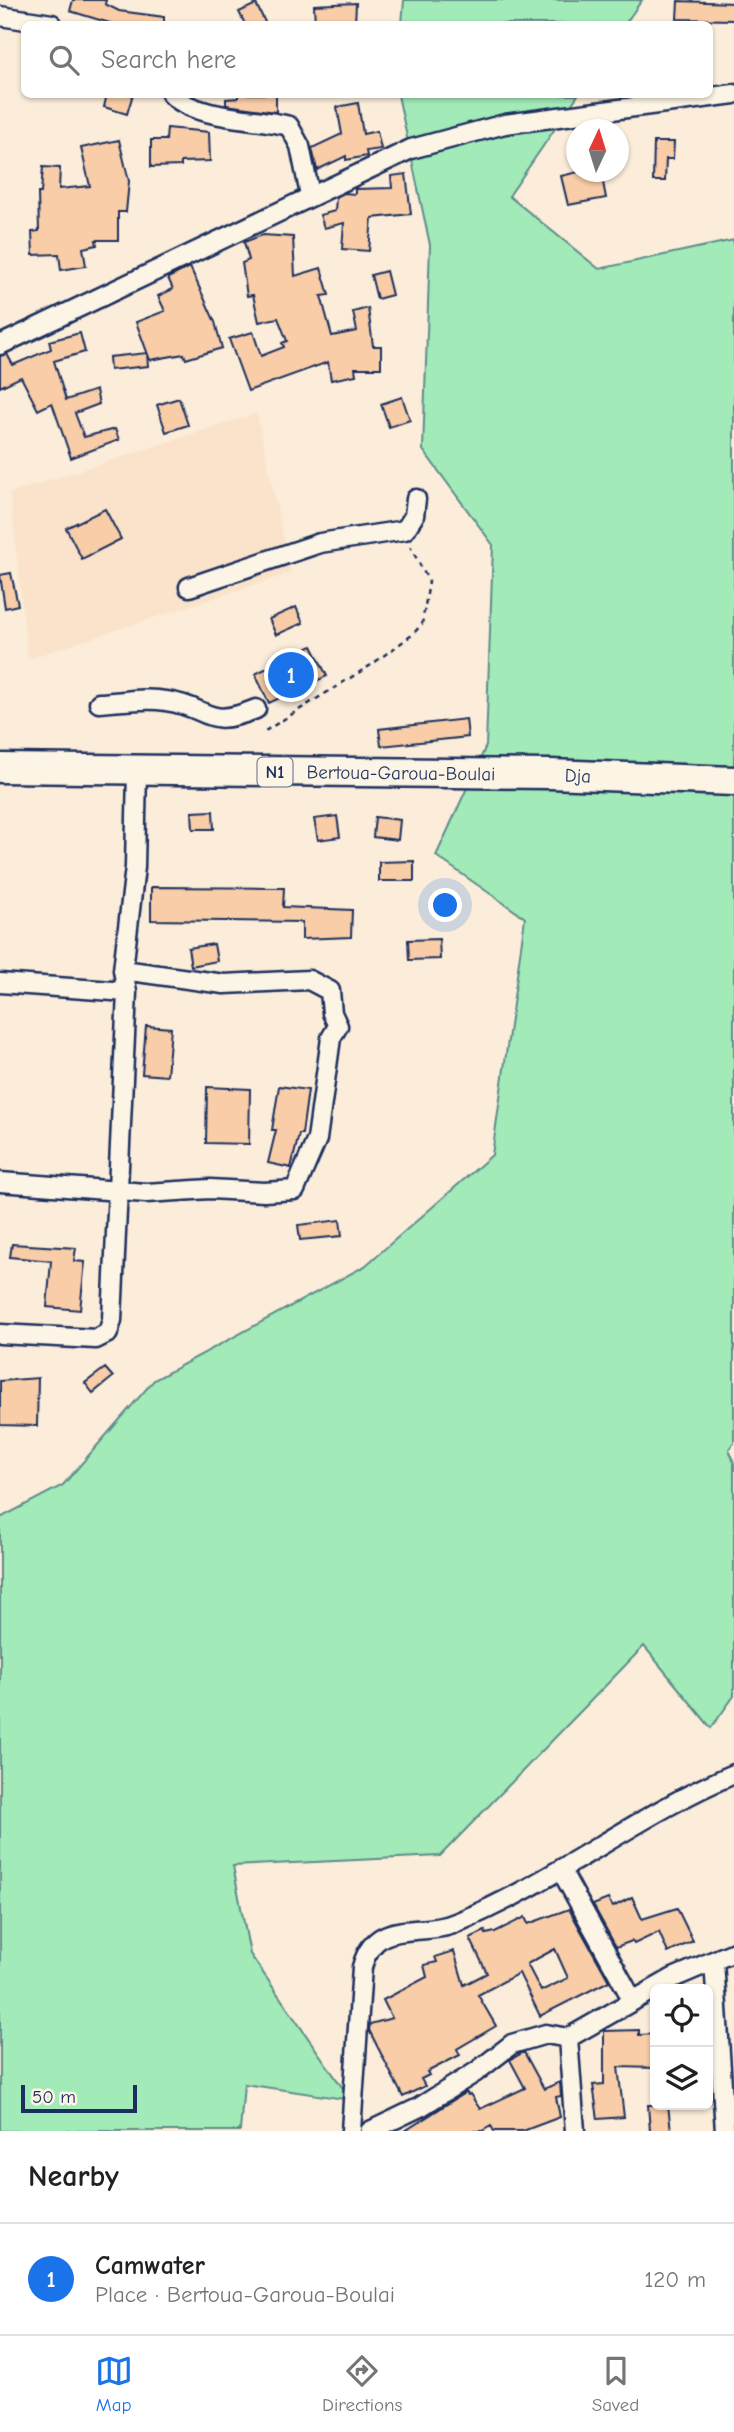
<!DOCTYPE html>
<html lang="en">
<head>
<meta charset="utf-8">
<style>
	:root { --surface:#fff; --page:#f2f2f2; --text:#202124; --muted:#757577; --line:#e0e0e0; --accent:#1a73e8 }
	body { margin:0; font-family:"Comic Neue",sans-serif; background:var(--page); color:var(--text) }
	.controls { position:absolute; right:21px; bottom:21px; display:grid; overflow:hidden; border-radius:10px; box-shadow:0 2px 5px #0004 }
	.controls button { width:63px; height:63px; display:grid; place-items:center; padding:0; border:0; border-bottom:2px solid var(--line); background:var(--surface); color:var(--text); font:35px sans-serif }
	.compass { position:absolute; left:566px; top:119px; width:63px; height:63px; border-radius:50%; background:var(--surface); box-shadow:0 2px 5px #0004; rotate:4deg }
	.scale { position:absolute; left:21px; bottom:18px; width:116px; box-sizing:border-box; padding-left:7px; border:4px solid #1b2f5e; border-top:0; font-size:19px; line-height:24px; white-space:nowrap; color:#1b2f5e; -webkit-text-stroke:5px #fcf5e5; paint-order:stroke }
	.you { position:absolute; left:446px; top:906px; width:24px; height:24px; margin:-18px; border:5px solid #fff; border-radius:50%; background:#1a73e8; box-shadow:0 0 0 10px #1a73e833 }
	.badge { display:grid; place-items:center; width:46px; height:46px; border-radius:50%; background:var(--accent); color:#fff; font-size:23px; font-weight:700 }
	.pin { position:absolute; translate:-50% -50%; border:4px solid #fff; box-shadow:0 2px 7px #0006 }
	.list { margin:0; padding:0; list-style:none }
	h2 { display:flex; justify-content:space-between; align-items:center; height:91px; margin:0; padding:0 28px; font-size:30px }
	h2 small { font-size:23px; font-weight:400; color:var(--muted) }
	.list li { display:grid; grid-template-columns:46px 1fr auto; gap:21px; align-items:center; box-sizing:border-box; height:112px; padding:0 28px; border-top:2px solid var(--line) }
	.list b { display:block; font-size:26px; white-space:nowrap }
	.list p { margin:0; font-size:23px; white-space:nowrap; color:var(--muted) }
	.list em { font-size:23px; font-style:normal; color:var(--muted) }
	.icon { flex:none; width:38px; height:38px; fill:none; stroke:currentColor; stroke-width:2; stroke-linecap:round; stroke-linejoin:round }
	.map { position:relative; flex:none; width:734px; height:2131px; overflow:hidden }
	.search { position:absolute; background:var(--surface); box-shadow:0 2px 5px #0004; left:21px; right:21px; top:21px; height:77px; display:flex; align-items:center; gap:18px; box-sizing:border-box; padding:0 24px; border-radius:10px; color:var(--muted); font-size:26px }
	.sheet { height:203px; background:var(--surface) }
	nav { display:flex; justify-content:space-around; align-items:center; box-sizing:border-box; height:98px; border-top:2px solid var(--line); background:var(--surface); font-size:19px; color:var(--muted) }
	nav a { display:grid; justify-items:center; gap:4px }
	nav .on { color:var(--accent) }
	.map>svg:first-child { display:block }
	.built { fill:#fae3ca }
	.green { fill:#a2eab8; stroke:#5e8c8b; stroke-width:2 }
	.building { fill:#f8cda7; stroke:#1b2f5e; stroke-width:2; fill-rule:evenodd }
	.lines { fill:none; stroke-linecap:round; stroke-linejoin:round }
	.minor-casing { stroke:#1b2f5e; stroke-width:23 }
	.trunk-casing { stroke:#1b2f5e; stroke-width:33 }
	.path { stroke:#1b2f5e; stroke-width:2.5; stroke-dasharray:5 5; stroke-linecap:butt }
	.minor { stroke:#fcf5e5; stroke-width:18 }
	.trunk { stroke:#fcf5e5; stroke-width:28 }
	.labels { text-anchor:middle; stroke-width:5; stroke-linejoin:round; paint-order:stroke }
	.shield { fill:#fcf5e5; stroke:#5e6a86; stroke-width:2 }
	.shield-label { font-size:18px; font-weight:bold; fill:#1b2f5e }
	.street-label { font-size:19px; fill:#1b2f5e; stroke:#fcf5e5 }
</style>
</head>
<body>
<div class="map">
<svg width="734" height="2131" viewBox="0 0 734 2131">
	<rect width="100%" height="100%" fill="#fbedd9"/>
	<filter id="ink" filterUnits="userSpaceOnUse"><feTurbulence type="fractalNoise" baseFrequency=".0143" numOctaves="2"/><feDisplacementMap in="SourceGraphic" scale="14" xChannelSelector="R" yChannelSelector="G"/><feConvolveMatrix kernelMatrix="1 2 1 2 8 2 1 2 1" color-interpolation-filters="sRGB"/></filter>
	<g filter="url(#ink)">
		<!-- built -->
		<path class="built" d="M257 413 291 573 28 659 10 493Z"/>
		<!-- green -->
		<path class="green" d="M404 0H642L625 24H402Z
			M398 95H578L509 196 599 269 734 240V1442L729 1449 734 1463V1696L711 1728 644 1646 440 1856 233 1866 250 1954 351 2100 244 2084 240 2131H0V1518L63 1485 154 1380 365 1266 492 1155 525 918 436 856 486 746 493 545 423 450 430 245Z"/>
		<!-- building -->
		<path class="building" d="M73 0H106L105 4 119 11 164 17V24H113L70 11Z
			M678 1 734 3V20L677 19Z
			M356 3 355 24H315L314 5Z
			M256 4 266 24H245L239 12Z
			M107 94H133L127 114 104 107Z
			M238 94H276V112L226 105V99L238 98Z
			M358 103 363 134 377 131 381 149 366 151 367 156 346 160V156L317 170 312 148 342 134 337 107Z
			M167 128 209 132 210 161 181 162V166L151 167V140H166Z
			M119 140 129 181 126 212H118V240H96L97 245 83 248 86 266 61 270 59 254 33 255 32 232 39 231 38 193H41L43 167 60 168 59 189 90 186 81 148Z
			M654 142H674L673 159H666L665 181H653Z
			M578 172H601L606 198 568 205 561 176Z
			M406 174 411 214 372 218 369 251 342 249 344 223 324 228 320 215 335 211 336 197 344 193 355 194V189L392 188 391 176Z
			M263 235 293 237 295 276 321 268 329 295 321 296 332 336 357 331 353 312 368 308 373 346H381V368H355L356 375 331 380 328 362 248 391 229 339 253 332 261 356 284 347 282 343 287 341 278 318 259 322 253 295 247 296 242 263 249 260 244 242Z
			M190 267 215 322 222 348 186 359 184 354 150 360 136 322 165 311 158 296 173 289 168 278Z
			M386 271 392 295 377 299 371 275Z
			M80 333 85 352 54 361 66 400 96 390 99 404 75 413 84 437 115 429 119 440 71 458 52 403 38 410 21 377 0 387V356L7 354 13 365 51 349 49 341Z
			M147 353 148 366 110 370 109 357Z
			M402 397 410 420 389 427 381 404Z
			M179 398 188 425 166 432 157 405Z
			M105 509 121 539 82 559 66 528Z
			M11 573 18 605 5 608 0 575Z
			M296 607 303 623 276 635 269 619Z
			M312 646 327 676 269 703 255 674Z
			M466 719 468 737 381 746 379 729Z
			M213 811 214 829H193L192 812Z
			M337 816 340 837 318 840 314 819Z
			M375 817 400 820 398 840 373 837Z
			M414 861V881H379V862Z
			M151 887 284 888 283 907 352 910 351 937 302 939V922L151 920Z
			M439 939 440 959 409 960 408 940Z
			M214 944 217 961 191 966 188 948Z
			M146 1026 171 1028 167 1076 142 1074Z
			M279 1086 308 1090 302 1134H299L291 1168 268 1163 276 1130H272Z
			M207 1087 250 1089 249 1144 206 1143Z
			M340 1220 342 1236 300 1240 298 1225Z
			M12 1244 76 1248 74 1261 85 1262 80 1310 47 1307 51 1261 10 1257Z
			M105 1368 113 1377 93 1393 85 1383Z
			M38 1378 37 1426 0 1425V1381Z
			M632 1897 642 1919 677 1908 693 1941 668 1953 659 1932 634 1944 632 1941 616 1947 593 1905 608 1899 613 1907Z
			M569 1909 609 1981 540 2016 519 1973 478 1995 496 2026 457 2049 460 2055 427 2072 429 2075 421 2079 425 2086 403 2097 369 2030 370 2024 392 2018 383 2000 427 1977 424 1965 437 1962 435 1957 454 1951 464 1985 487 1973 470 1938 485 1931 486 1934 495 1932 525 1917 528 1924ZM555 1949 568 1978 541 1991 527 1964Z
			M639 2030V2035L655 2034V2068L618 2067 624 2117 598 2119 593 2085 604 2084V2031Z
			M524 2052 544 2089 560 2082 561 2096 556 2097 560 2117 523 2131H494L491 2126 482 2131H405L466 2092 468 2095 470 2094 480 2109 525 2088 510 2060Z
			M648 2105H668L671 2131H650Z"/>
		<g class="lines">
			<!-- minor casing -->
			<g class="minor-casing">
				<path id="minor" d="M0 16 52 24
					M171 94C197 120 256 117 289 126L300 146 310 195
					M0 345 411 149 505 124 734 94
					M189 587 320 543 405 530 414 516 416 499
					M99 703C121 702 145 697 166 701 211 707 204 730 256 709
					M0 983 127 992 123 970 135 867 137 769
					M0 1182 146 1193 210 1189 264 1192 295 1190 317 1139 331 1038 338 1026 332 1013 330 991 309 980 224 984 123 970
					M0 1334 96 1339 108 1333 112 1320 127 992
					M561 1870 633 2001
					M714 1961 725 2131
					M568 2038 575 2131
					M351 2131 362 1967C376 1915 420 1939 458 1922 555 1882 638 1814 734 1774
					M370 2131 420 2107 476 2072 512 2044 546 2034 568 2038 673 1978 734 1952"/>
			</g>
			<!-- trunk casing -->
			<g class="trunk-casing">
				<g id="trunk">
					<path id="s1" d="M0 768 550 774 734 781"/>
				</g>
			</g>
			<!-- path -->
			<path class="path" d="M265 731 371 665 412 635 422 624 429 582 410 546"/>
			<!-- minor -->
			<use href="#minor" class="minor"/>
			<!-- trunk -->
			<use href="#trunk" class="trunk"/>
		</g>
	</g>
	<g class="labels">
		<!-- shield labels -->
		<rect class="shield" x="257.5" y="757.5" width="35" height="29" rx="5"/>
		<g class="shield-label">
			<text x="275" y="778">N1</text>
		</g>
		<!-- street labels -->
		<g class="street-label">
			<text dy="7" stroke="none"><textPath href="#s1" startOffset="401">Bertoua-Garoua-Boulai</textPath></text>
			<text dy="7" stroke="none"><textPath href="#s1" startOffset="578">Dja</textPath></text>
		</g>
	</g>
</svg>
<div class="controls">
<button><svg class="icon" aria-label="locate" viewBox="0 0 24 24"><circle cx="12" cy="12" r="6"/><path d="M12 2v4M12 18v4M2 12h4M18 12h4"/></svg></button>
<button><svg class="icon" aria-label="layers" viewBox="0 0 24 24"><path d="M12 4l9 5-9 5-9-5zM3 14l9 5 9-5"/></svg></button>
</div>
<svg class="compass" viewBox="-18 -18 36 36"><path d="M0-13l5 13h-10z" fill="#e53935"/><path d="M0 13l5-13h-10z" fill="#757577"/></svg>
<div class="scale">50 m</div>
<div class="you"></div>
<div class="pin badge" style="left:291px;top:675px">1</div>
<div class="search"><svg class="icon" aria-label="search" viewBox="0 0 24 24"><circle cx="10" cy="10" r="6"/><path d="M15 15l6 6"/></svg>Search here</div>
</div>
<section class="sheet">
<h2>Nearby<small></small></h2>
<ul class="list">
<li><span class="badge">1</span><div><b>Camwater</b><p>Place · Bertoua-Garoua-Boulai</p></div><em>120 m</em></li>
</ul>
</section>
<nav>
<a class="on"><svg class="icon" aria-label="map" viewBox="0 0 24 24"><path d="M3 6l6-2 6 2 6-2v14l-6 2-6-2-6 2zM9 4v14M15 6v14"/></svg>Map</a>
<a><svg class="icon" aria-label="directions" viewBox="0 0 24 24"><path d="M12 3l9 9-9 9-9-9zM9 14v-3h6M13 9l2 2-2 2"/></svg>Directions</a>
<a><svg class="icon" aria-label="saved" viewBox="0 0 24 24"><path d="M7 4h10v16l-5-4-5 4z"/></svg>Saved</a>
</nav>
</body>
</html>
